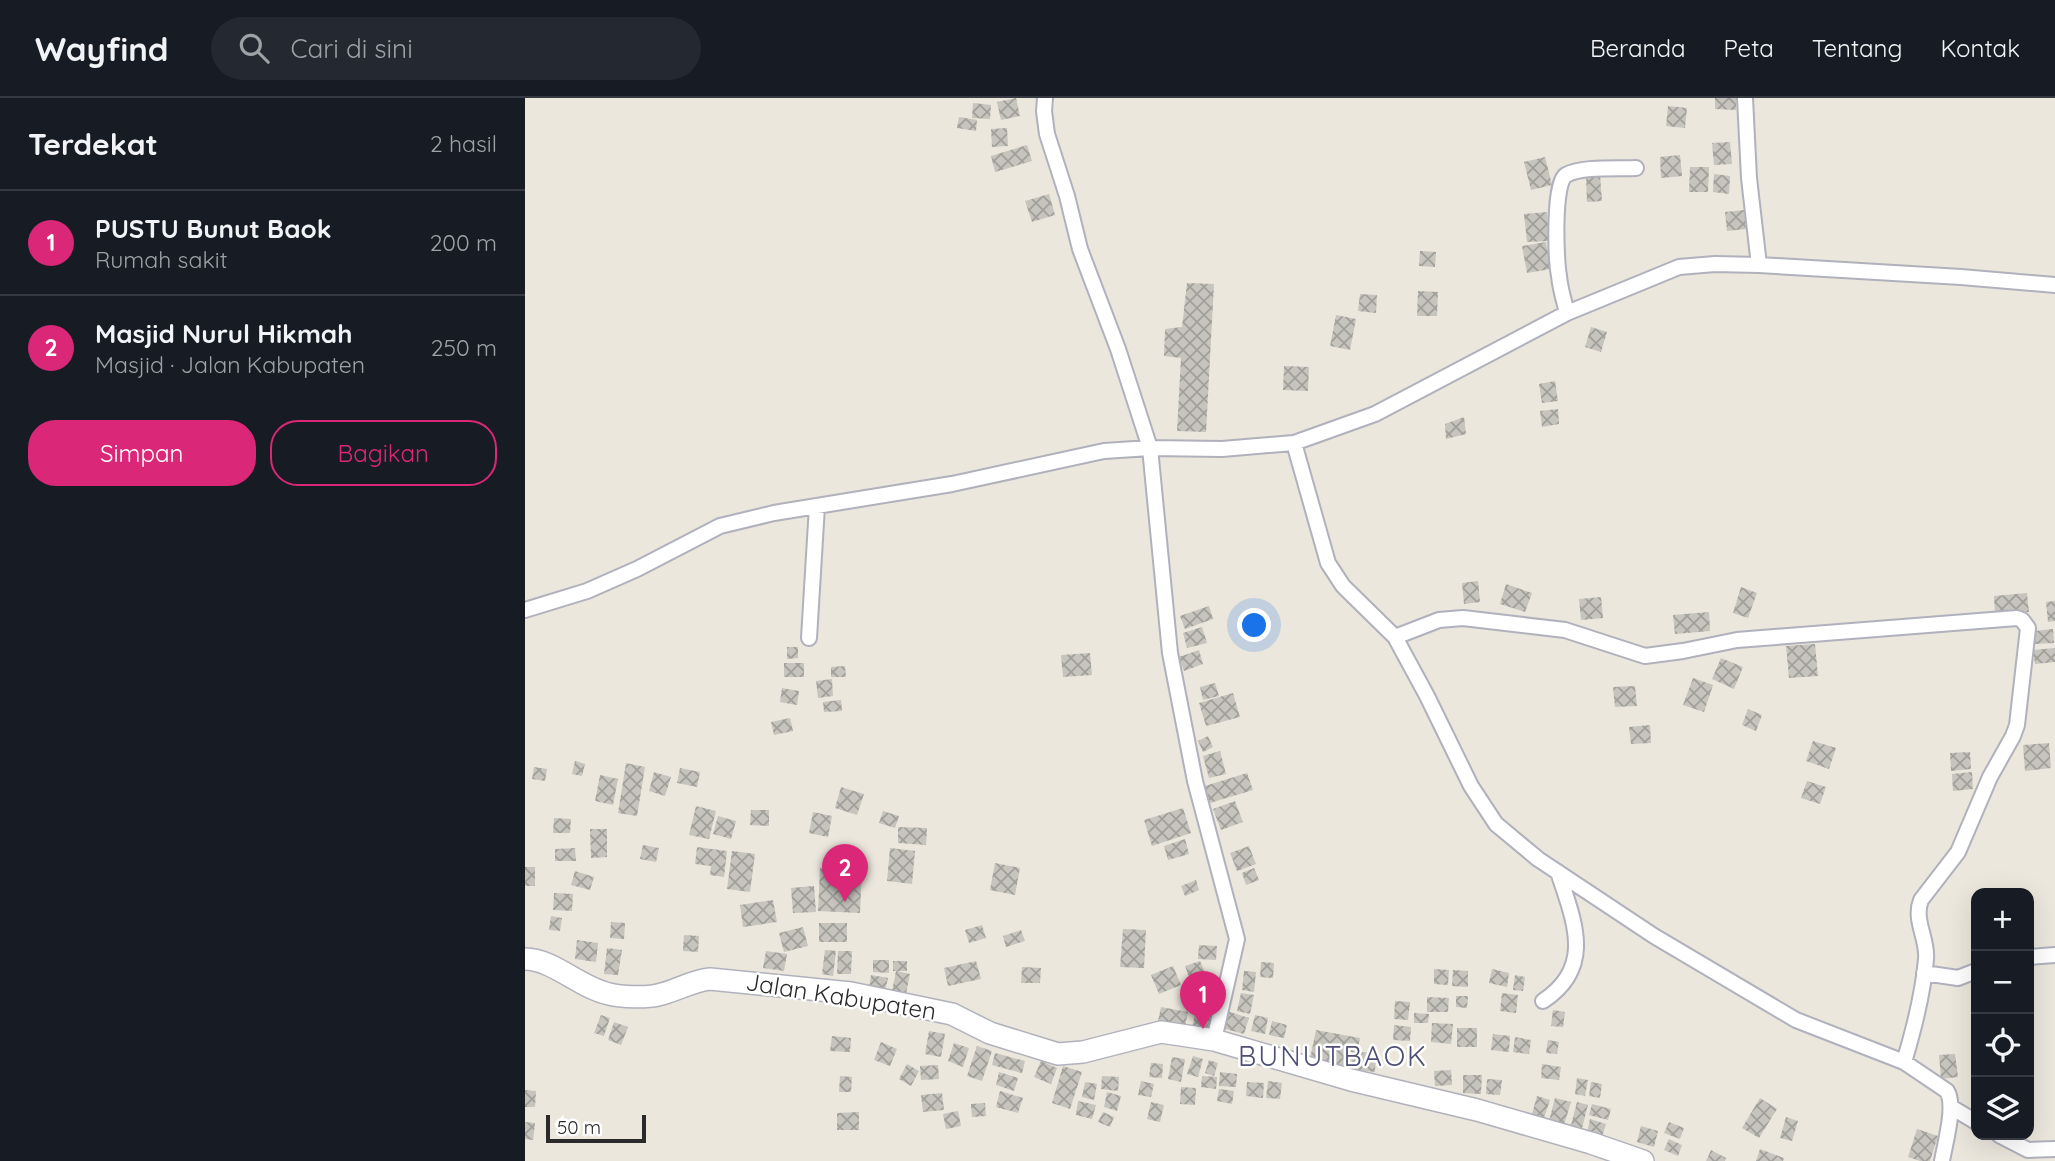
<!DOCTYPE html>
<html lang="id">
<head>
<meta charset="utf-8">
<style>
	:root { --surface:#171b24; --page:#242831; --text:#f1f3f6; --muted:#9ea1a6; --line:#363941; --accent:#db2777 }
	body { margin:0; font-family:Quicksand,sans-serif; background:var(--page); color:var(--text) }
	.controls { position:absolute; right:21px; bottom:21px; display:grid; overflow:hidden; border-radius:14px; box-shadow:0 7px 28px #0002 }
	.controls button { width:63px; height:63px; display:grid; place-items:center; padding:0; border:0; border-bottom:2px solid var(--line); background:var(--surface); color:var(--text); font:35px sans-serif }
	.scale { position:absolute; left:21px; bottom:18px; width:100px; box-sizing:border-box; padding-left:7px; border:4px solid #2a2a2a; border-top:0; font-size:19px; line-height:24px; white-space:nowrap; color:#2a2a2a; -webkit-text-stroke:5px #fff; paint-order:stroke }
	.you { position:absolute; left:730px; top:528px; width:24px; height:24px; margin:-18px; border:5px solid #fff; border-radius:50%; background:#1a73e8; box-shadow:0 0 0 10px #1a73e833 }
	.badge { display:grid; place-items:center; width:46px; height:46px; border-radius:50%; background:var(--accent); color:#fff; font-size:23px; font-weight:700 }
	.pin { position:absolute; translate:-50% -58px; filter:drop-shadow(0 2px 4px #0008) }
	.pin::after { content:''; position:absolute; top:37px; width:24px; height:21px; background:inherit; clip-path:polygon(0 0,100% 0,50% 100%) }
	.list { margin:0; padding:0; list-style:none }
	h2 { display:flex; justify-content:space-between; align-items:center; height:91px; margin:0; padding:0 28px; font-size:30px }
	h2 small { font-size:23px; font-weight:400; color:var(--muted) }
	.list li { display:grid; grid-template-columns:46px 1fr auto; gap:21px; align-items:center; box-sizing:border-box; height:105px; padding:0 28px; border-top:2px solid var(--line) }
	.list b { display:block; font-size:26px; white-space:nowrap }
	.list p { margin:0; font-size:23px; white-space:nowrap; color:var(--muted) }
	.list em { font-size:23px; font-style:normal; color:var(--muted) }
	.actions { display:flex; gap:14px; padding:21px 28px }
	.actions a { flex:1; padding:16px 0; border:2px solid var(--accent); border-radius:28px; text-align:center; font-size:24px; color:var(--accent) }
	.actions .main { background:var(--accent); color:#fff }
	.icon { flex:none; width:38px; height:38px; fill:none; stroke:currentColor; stroke-width:2; stroke-linecap:round; stroke-linejoin:round }
	.map { position:relative; flex:none; width:1530px; height:1063px; overflow:hidden }
	header { display:flex; align-items:center; gap:42px; box-sizing:border-box; height:98px; padding:0 35px; background:var(--surface); border-bottom:2px solid var(--line) }
	header strong { font-size:33px }
	nav { display:flex; gap:38px; margin-inline-start:auto; font-size:24px }
	.search { width:490px; height:63px; background:var(--page); display:flex; align-items:center; gap:18px; box-sizing:border-box; padding:0 24px; border-radius:38px; color:var(--muted); font-size:26px }
	main { display:flex }
	aside { flex:1; background:var(--surface) }
	.map>svg:first-child { display:block }
	.building { fill:url(#building-cross-hatch) }
	.lines { fill:none; stroke-linecap:round; stroke-linejoin:round }
	.street-casing { stroke:#b0b1bc; stroke-width:18 }
	.secondary-casing { stroke:#b0b1bc; stroke-width:24 }
	.street { stroke:#fff; stroke-width:14 }
	.secondary { stroke:#fff; stroke-width:21 }
	.labels { text-anchor:middle; stroke-width:5; stroke-linejoin:round; paint-order:stroke }
	.street-label { font-size:24px; fill:#2a2a2a; stroke:#fff }
	.quarter-label { font-size:28px; letter-spacing:2px; fill:#4e4f77; stroke:#fff }
</style>
</head>
<body>
<header>
<strong>Wayfind</strong>
<div class="search"><svg class="icon" aria-label="search" viewBox="0 0 24 24"><circle cx="10" cy="10" r="6"/><path d="M15 15l6 6"/></svg>Cari di sini</div>
<nav><a>Beranda</a><a>Peta</a><a>Tentang</a><a>Kontak</a></nav>
</header>
<main>
<aside>
<h2>Terdekat<small>2 hasil</small></h2>
<ul class="list">
<li><span class="badge">1</span><div><b>PUSTU Bunut Baok</b><p>Rumah sakit</p></div><em>200 m</em></li>
<li><span class="badge">2</span><div><b>Masjid Nurul Hikmah</b><p>Masjid · Jalan Kabupaten</p></div><em>250 m</em></li>
</ul>
<div class="actions"><a class="main">Simpan</a><a>Bagikan</a></div>
</aside>
<div class="map">
<svg width="1530" height="1063" viewBox="0 0 1530 1063">
	<defs>
		<pattern id="building-cross-hatch" width="8" height="8" patternUnits="userSpaceOnUse" patternTransform="scale(1.75)"><rect width="8" height="8" fill="#c6c4bd"/><path d="M0 0l8 8M0 8l8-8" fill="none" stroke="#a19f9a"/></pattern>
	</defs>
	<rect width="100%" height="100%" fill="#ebe7dd"/>
	<!-- building -->
	<path class="building" d="M491 0 495 18 476 22 472 4Z
		M1190 0H1211V12L1190 11Z
		M448 5 466 7 465 21 447 20Z
		M1143 8 1162 10 1160 30 1141 28Z
		M434 19 452 22 451 33 432 30Z
		M482 30 483 48 467 49 466 31Z
		M1205 44 1207 66 1189 67 1187 45Z
		M502 47 507 63 470 74 466 58Z
		M1155 57 1157 78 1136 80 1135 59Z
		M1020 59 1027 87 1006 92 999 64Z
		M1165 69H1184L1183 94H1164Z
		M1189 76 1205 78 1204 96 1188 94Z
		M1075 77 1077 103 1062 104 1061 78Z
		M524 96 530 117 507 124 500 103Z
		M1219 112 1221 131 1202 133 1200 114Z
		M1022 114 1024 143 1002 144 999 116Z
		M1021 144 1026 171 1002 175 997 148Z
		M895 153 911 154 910 169 894 168Z
		M662 185 689 186 681 334 652 333 656 260 639 258 640 231 657 229Z
		M893 193 913 194 912 218H892Z
		M835 196 852 197 851 215 833 213Z
		M811 217 831 221 825 252 805 248Z
		M1066 229 1082 234 1076 254 1060 249Z
		M759 268 784 269 783 293 758 292Z
		M1030 283 1033 303 1017 305 1014 286Z
		M1033 311 1034 326 1017 329 1015 313Z
		M939 319 941 336 921 341 920 326Z
		M953 483 955 504 939 506 937 485Z
		M981 486 1007 495 1000 514 975 506Z
		M1216 489 1232 495 1223 520 1208 515Z
		M1502 495 1504 514 1470 516 1469 498Z
		M1076 499 1078 520 1056 522 1054 501Z
		M1530 503V523L1523 524 1521 504Z
		M684 508 688 521 660 531 655 518Z
		M1184 514 1185 533 1150 536 1148 517Z
		M677 529 682 545 662 550 658 535Z
		M1528 531 1529 545 1510 546 1509 533Z
		M1290 546 1293 578 1264 580 1261 548Z
		M262 549H273V560L262 561Z
		M1530 550V564L1510 566 1508 552Z
		M674 552 678 566 659 573 654 559Z
		M565 555 567 577 538 579 536 557Z
		M1196 560 1218 569 1209 591 1187 581Z
		M259 565H279V579H259Z
		M320 568 321 579H306V569Z
		M1168 580 1188 587 1179 614 1158 607Z
		M307 581 308 598 293 600 291 583Z
		M690 585 694 598 678 602 675 589Z
		M1110 588 1112 608 1090 609 1088 589Z
		M257 590 274 593 272 607 255 604Z
		M708 595 715 619 681 628 674 605Z
		M316 602 317 613 299 614 298 604Z
		M1223 611 1237 617 1231 633 1217 627Z
		M265 620 268 633 249 637 246 624Z
		M1125 627 1126 645 1106 646 1104 629Z
		M683 638 688 649 678 654 673 643Z
		M1288 643 1311 650 1304 671 1281 663Z
		M1524 645 1526 670 1500 673 1498 647Z
		M695 653 701 676 684 680 678 658Z
		M1445 654 1446 671 1426 673 1425 655Z
		M50 663 60 666 57 678 47 676Z
		M101 665 120 669 112 718 93 715Z
		M9 669 22 671 20 683 7 681Z
		M155 670 175 674 172 689 152 685Z
		M129 674 146 679 140 698 124 693Z
		M1447 674 1448 691 1428 693 1427 676Z
		M722 675 728 692 685 705 680 688Z
		M75 677 93 681 88 707 70 703Z
		M1282 683 1301 689 1295 706 1276 700Z
		M316 689 339 696 332 717 310 710Z
		M710 703 718 724 696 732 688 711Z
		M171 708 191 713 184 741 164 737Z
		M658 710 666 735 627 748 619 722Z
		M226 712H244V728L225 727Z
		M358 713 374 718 370 730 354 725Z
		M288 714 307 718 303 739 284 735Z
		M193 718 211 723 206 741 188 736Z
		M29 720 46 721 45 735H28Z
		M373 729 402 730 401 747 373 745Z
		M65 731H82V759L66 760Z
		M660 741 664 756 643 762 639 748Z
		M118 747 134 750 131 764 115 761Z
		M724 748 731 766 712 773 705 755Z
		M172 749 202 753 199 779 185 777 186 768 170 766Z
		M50 750 51 763H30V751Z
		M365 750 390 753 387 786 362 783Z
		M207 753 230 756 225 794 202 791Z
		M470 765 495 770 490 797 465 792Z
		M0 769H10V788H0Z
		M295 770 337 772 335 815 293 813Z
		M729 770 734 782 721 787 717 775Z
		M50 773 69 779 65 792 46 787Z
		M671 782 674 792 660 798 656 788Z
		M289 788 291 814 268 815 266 790Z
		M29 795 48 796 47 813 28 812Z
		M248 802 252 824 218 829 215 807Z
		M26 818 37 820 35 833 24 832Z
		M86 824 100 825 99 841 85 840Z
		M294 825H322V844H294Z
		M457 827 461 840 444 845 440 832Z
		M278 829 283 848 259 854 254 835Z
		M598 831 621 832 619 870 595 869Z
		M496 832 500 843 481 849 478 838Z
		M159 837 174 838 173 854 158 853Z
		M52 842 73 845 71 864 50 861Z
		M674 847 692 848 691 862 673 861Z
		M82 850 97 852 93 877 79 876Z
		M300 852 311 853 308 878 297 876Z
		M241 853 262 856 259 873 238 870Z
		M313 853H327L326 876H312Z
		M348 862H364V875L348 874Z
		M368 863H382V873H368Z
		M451 863 456 881 423 888 419 870Z
		M675 863 681 877 665 882 660 868Z
		M736 864 749 865 748 880 735 879Z
		M648 868 656 887 634 896 626 877Z
		M497 869 516 870 515 885H496Z
		M909 871 924 872 923 887 909 886Z
		M967 871 984 875 982 889 964 885Z
		M928 872 943 873V889L927 888Z
		M371 873 385 876 381 896 367 893Z
		M719 873 731 874 729 894 717 892Z
		M346 877 363 880 360 893 344 890Z
		M990 877 1000 879 998 893 988 892Z
		M716 895 729 897 725 916 712 913Z
		M977 895 993 897 991 915 975 913Z
		M931 898H943L942 910 931 909Z
		M902 899 924 900 923 914H902Z
		M870 903 885 904 883 922 869 921Z
		M671 908 689 912 684 935 667 932Z
		M636 909 663 914 660 929 633 923Z
		M1028 912 1040 914 1038 929 1026 928Z
		M702 913 724 920 719 936 697 930Z
		M889 915 904 916 903 925H889Z
		M76 917 85 920 79 938 69 935Z
		M730 917 743 920 740 936 726 933Z
		M747 923 762 927 759 940 744 937Z
		M89 924 103 929 96 947 83 942Z
		M907 925 928 926 926 946 906 944Z
		M869 927 886 929 885 943 868 942Z
		M932 930H952V949H932Z
		M791 932 835 940 828 974 784 966Z
		M404 933 420 936 416 959 400 956Z
		M968 936 985 938 984 954 966 952Z
		M307 938 326 940 325 954 305 953Z
		M990 939 1006 942 1004 956 988 954Z
		M1023 942 1034 944 1032 956 1021 955Z
		M356 944 372 951 365 968 349 962Z
		M429 945 444 950 438 969 423 963Z
		M452 948 467 953 457 983 442 978Z
		M834 954 851 955 850 974 833 972Z
		M470 955 500 963 497 975 467 967Z
		M1430 956 1433 979 1416 981 1414 957Z
		M668 958 678 961 673 979 662 976Z
		M647 959 660 961 656 984 643 981Z
		M684 962 693 965 689 978 680 975Z
		M516 963 532 970 526 986 509 979Z
		M626 965 638 966 637 980 624 979Z
		M382 966 394 973 386 988 374 981Z
		M1017 966 1036 969 1034 982 1016 980Z
		M413 967 414 981 396 982 395 968Z
		M538 968 557 974 545 1011 527 1005Z
		M926 972 927 987 910 988 909 973Z
		M474 974 493 980 489 993 471 987Z
		M695 974 712 976 711 989 694 988Z
		M938 977H957L956 996 938 995Z
		M315 978 327 979 326 994H314Z
		M577 978 594 979 593 993 576 991Z
		M677 978 692 979 691 991 676 989Z
		M1052 980 1063 982 1060 998 1050 996Z
		M962 981 977 982 975 997 961 996Z
		M616 983 629 986 626 999 613 997Z
		M743 983 757 985 755 1001 741 1000Z
		M560 984 572 986 569 1002 557 999Z
		M722 984 739 985 738 1000 721 998Z
		M1066 984 1077 986 1075 1000 1064 998Z
		M656 989 671 990 670 1007 655 1006Z
		M694 991 709 993 707 1006 692 1003Z
		M0 992 11 993 10 1009H0Z
		M475 993 498 1000 493 1015 471 1009Z
		M582 994 596 998 592 1013 579 1009Z
		M417 995 419 1012 398 1014 396 997Z
		M1012 998 1025 1002 1019 1020 1007 1016Z
		M1030 1000 1046 1004 1039 1027 1024 1023Z
		M1235 1000 1252 1011 1234 1040 1217 1030Z
		M553 1003 571 1007 567 1021 551 1017Z
		M626 1004 639 1007 635 1024 622 1021Z
		M1052 1004 1063 1007 1057 1030 1046 1027Z
		M460 1005 461 1018 447 1019 446 1006Z
		M1067 1006 1086 1011 1083 1022 1064 1017Z
		M433 1013 436 1028 421 1031 418 1016Z
		M334 1014V1032H312V1015Z
		M578 1014 589 1019 585 1029 573 1024Z
		M1261 1019 1273 1023 1267 1043 1255 1040Z
		M1065 1021 1081 1026 1077 1039 1062 1035Z
		M0 1024 10 1025 8 1042 0 1041Z
		M1144 1024 1159 1030 1155 1041 1139 1035Z
		M1116 1028 1133 1033 1129 1049 1112 1044Z
		M1392 1031 1413 1038 1405 1063H1395L1383 1059Z
		M1144 1041 1157 1047 1153 1058 1139 1052Z
		M1235 1051 1259 1060 1258 1063H1231Z
		M1186 1052 1201 1060 1200 1063H1181Z"/>
	<g class="lines">
		<!-- street casing -->
		<g class="street-casing">
			<path id="street" d="M520 0 519 13 522 36 542 98 555 151 593 251 625 350 645 555 670 683 712 841 689 942
				M1220 0 1224 80 1234 167
				M1042 215C1039 203 1035 190 1034 178 1031 162 1028 84 1041 77 1057 68 1093 71 1111 70
				M769 345 803 465 818 488 870 539 902 598 946 688 971 726 1013 761 1129 838 1271 922 1379 964 1422 993C1431 1008 1420 1045 1417 1063
				M0 512 62 493 112 471 195 428 249 415 427 386 579 353 625 350 697 351 769 345 850 316 1042 215 1154 169 1190 166 1234 167 1436 179 1530 187
				M870 539 914 522 938 520 1040 532 1120 558 1158 553 1212 542 1492 520 1497 522 1503 530 1492 627 1488 638 1465 679 1433 754 1396 802C1388 822 1403 841 1401 861 1398 896 1389 931 1379 964
				M284 540 292 408
				M1504 859 1530 857
				M1399 875 1433 880 1451 873
				M1018 903C1070 869 1049 823 1033 774
				M1426 1009 1451 1024
				M1474 1037 1503 1052 1530 1051"/>
		</g>
		<!-- secondary casing -->
		<g class="secondary-casing">
			<path id="secondary" d="M0 861C28 861 55 890 84 896 97 899 120 900 133 897 151 893 166 883 185 881L326 895 427 916 465 935 533 956 558 954 636 934 689 942 826 982 952 1012 1066 1045 1118 1063"/>
		</g>
		<!-- street -->
		<use href="#street" class="street"/>
		<!-- secondary -->
		<use href="#secondary" class="secondary"/>
	</g>
	<g class="labels">
		<!-- street labels -->
		<g class="street-label">
			<text transform="translate(316 899) rotate(9)" y="8">Jalan Kabupaten</text>
		</g>
		<!-- quarter labels -->
		<g class="quarter-label">
			<text x="808" y="968">BUNUTBAOK</text>
		</g>
	</g>
</svg>
<div class="controls">
<button>+</button>
<button>−</button>
<button><svg class="icon" aria-label="locate" viewBox="0 0 24 24"><circle cx="12" cy="12" r="6"/><path d="M12 2v4M12 18v4M2 12h4M18 12h4"/></svg></button>
<button><svg class="icon" aria-label="layers" viewBox="0 0 24 24"><path d="M12 4l9 5-9 5-9-5zM3 14l9 5 9-5"/></svg></button>
</div>
<div class="scale">50 m</div>
<div class="you"></div>
<div class="pin badge" style="left:678px;top:931px">1</div>
<div class="pin badge" style="left:320px;top:804px">2</div>
</div>
</main>
</body>
</html>
